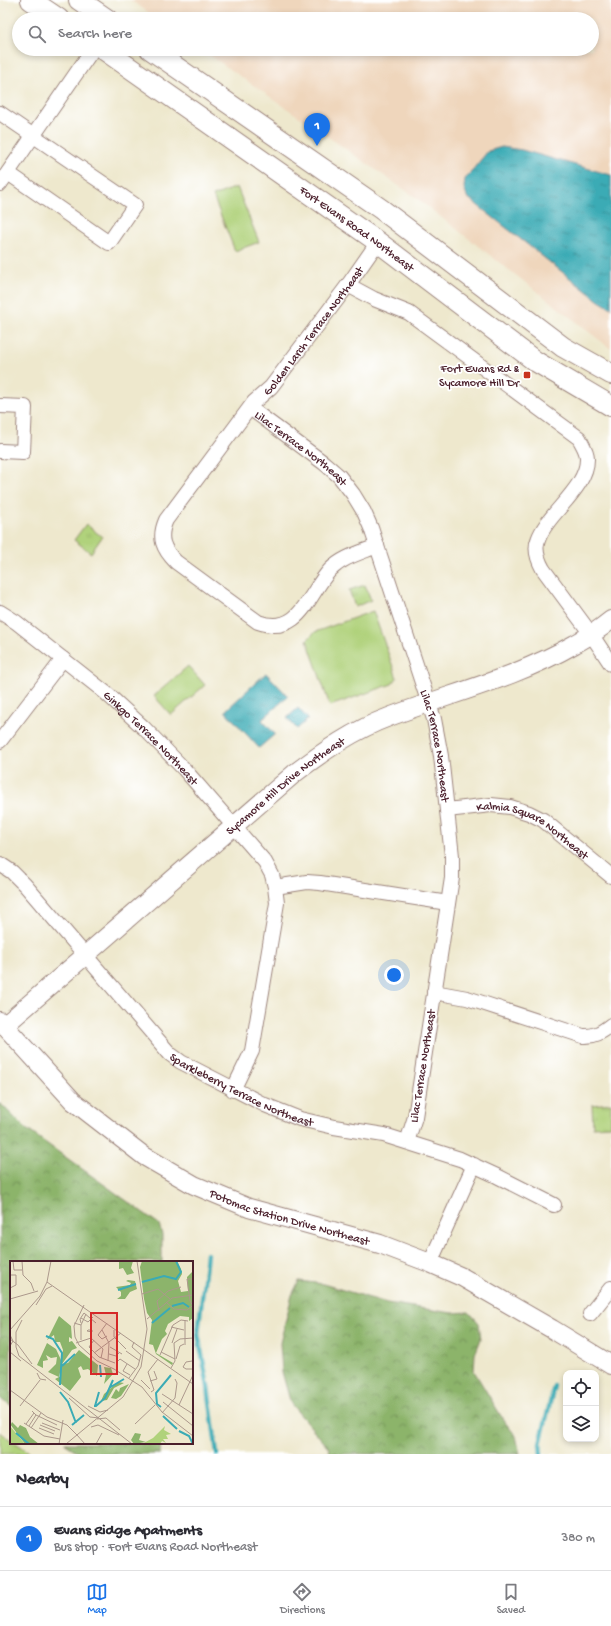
<!DOCTYPE html>
<html lang="en">
<head>
<meta charset="utf-8">
<style>
	:root { --surface:#fff; --page:#f7f7f7; --text:#2b2b33; --muted:#7c7c81; --line:#e1e1e2; --accent:#1a73e8 }
	body { margin:0; font-family:"Gochi Hand",sans-serif; background:var(--page); color:var(--text) }
	.controls { position:absolute; right:12px; bottom:12px; display:grid; overflow:hidden; border-radius:8px; box-shadow:0 2px 6px #0003 }
	.controls button { width:36px; height:36px; display:grid; place-items:center; padding:0; border:0; border-bottom:1px solid var(--line); background:var(--surface); color:var(--text); font:20px sans-serif }
	.you { position:absolute; left:394px; top:975px; width:14px; height:14px; margin:-10px; border:3px solid #fff; border-radius:50%; background:#1a73e8; box-shadow:0 0 0 6px #1a73e833 }
	.badge { display:grid; place-items:center; width:26px; height:26px; border-radius:50%; background:var(--accent); color:#fff; font-size:13px; font-weight:700 }
	.pin { position:absolute; translate:-50% -33px; filter:drop-shadow(0 1px 2px #0008) }
	.pin::after { content:''; position:absolute; top:21px; width:14px; height:12px; background:inherit; clip-path:polygon(0 0,100% 0,50% 100%) }
	.list { margin:0; padding:0; list-style:none }
	h2 { display:flex; justify-content:space-between; align-items:center; height:52px; margin:0; padding:0 16px; font-size:17px }
	h2 small { font-size:13px; font-weight:400; color:var(--muted) }
	.list li { display:grid; grid-template-columns:26px 1fr auto; gap:12px; align-items:center; box-sizing:border-box; height:64px; padding:0 16px; border-top:1px solid var(--line) }
	.list b { display:block; font-size:15px; white-space:nowrap }
	.list p { margin:0; font-size:13px; white-space:nowrap; color:var(--muted) }
	.list em { font-size:13px; font-style:normal; color:var(--muted) }
	.icon { flex:none; width:22px; height:22px; fill:none; stroke:currentColor; stroke-width:2; stroke-linecap:round; stroke-linejoin:round }
	.map { position:relative; flex:none; width:611px; height:1454px; overflow:hidden }
	.search { position:absolute; background:var(--surface); box-shadow:0 2px 6px #0003; left:12px; right:12px; top:12px; height:44px; display:flex; align-items:center; gap:10px; box-sizing:border-box; padding:0 14px; border-radius:22px; color:var(--muted); font-size:15px }
	.sheet { height:116px; background:var(--surface) }
	nav { display:flex; justify-content:space-around; align-items:center; box-sizing:border-box; height:56px; border-top:1px solid var(--line); background:var(--surface); font-size:11px; color:var(--muted) }
	nav a { display:grid; justify-items:center; gap:2px }
	nav .on { color:var(--accent) }
	.map>svg:first-child { display:block }
	.built { fill:#efd6bc }
	.green { fill:#b0d27b; stroke:#7d7853 }
	.forest { fill:url(#forest-crowns); stroke:#6b6a4b }
	.park { fill:url(#park-tufts); stroke:#7d7853 }
	.water { fill:url(#water-ripples); stroke:#426570 }
	.lines { fill:none; stroke-linecap:round; stroke-linejoin:round }
	.stream { stroke:#3aabb5; stroke-width:4.5 }
	.minor-casing { stroke:#9c847c; stroke-width:16 }
	.tertiary-casing { stroke:#9c847c; stroke-width:20 }
	.secondary-casing { stroke:#9c847c; stroke-width:22 }
	.minor { stroke:#fff; stroke-width:14 }
	.tertiary { stroke:#fff; stroke-width:18 }
	.secondary { stroke:#fff; stroke-width:20 }
	.poi-dot { fill:#c8321e; stroke:#fff; stroke-width:1.5 }
	.labels { text-anchor:middle; stroke-width:3.5; stroke-linejoin:round; paint-order:stroke }
	.street-label { font-size:12px; fill:#4a1f2b; stroke:#fff }
	.poi-label { font-size:12px; fill:#4a1f2b; stroke:#fff; text-anchor:end }
	.inset-river { fill:none; stroke:#3aabb5; stroke-width:2 }
	.inset-road { fill:none; stroke:#ac988c; stroke-width:1 }
	.view { fill:#d62828; fill-opacity:0.15; stroke:#d62828; stroke-width:2 }
	.inset-edge { fill:none; stroke:#4a1f2b; stroke-width:2 }
</style>
</head>
<body>
<div class="map">
<svg width="611" height="1454" viewBox="0 0 611 1454">
	<defs>
		<pattern id="forest-crowns" width="20" height="18" patternUnits="userSpaceOnUse"><rect width="20" height="18" fill="#8cb46b"/><path d="M2 6a3 3 0 1 1 6 0M12 15a3 3 0 1 1 6 0" fill="none" stroke="#749258"/></pattern>
		<pattern id="park-tufts" width="24" height="20" patternUnits="userSpaceOnUse"><rect width="24" height="20" fill="#b0d27b"/><path d="M3 7l-1-3M5 7V3M7 7l1-3M15 17l-1-3M17 17v-4M19 17l1-3" fill="none" stroke="#99b46a"/></pattern>
		<pattern id="water-ripples" width="26" height="14" patternUnits="userSpaceOnUse"><rect width="26" height="14" fill="#3aabb5"/><path d="M2 4q2-2 4 0t4 0M15 11q2-2 4 0t4 0" fill="none" stroke="#338b93"/></pattern>
	</defs>
	<rect width="100%" height="100%" fill="#fff"/>
	<filter id="ink" filterUnits="userSpaceOnUse"><feTurbulence type="fractalNoise" baseFrequency=".025" numOctaves="2"/><feDisplacementMap in="SourceGraphic" scale="8" xChannelSelector="R" yChannelSelector="G"/><feConvolveMatrix kernelMatrix="1 2 1 2 8 2 1 2 1" color-interpolation-filters="sRGB"/></filter>
	<filter id="wash" filterUnits="userSpaceOnUse"><feTurbulence type="fractalNoise" baseFrequency=".012" numOctaves="4" result="noise"/><feDisplacementMap in="SourceGraphic" scale="16" xChannelSelector="R" yChannelSelector="G"/><feGaussianBlur stdDeviation="0.9" result="paint"/><feColorMatrix in="noise" values="0 0 0 0 0 0 0 0 0 0 0 0 0 0 0 0 0 1.4 0 .05"/><feComposite in="paint" operator="in"/></filter>
	<g filter="url(#wash)">
		<rect width="100%" height="100%" fill="#eee8cd"/>
		<!-- built -->
		<path class="built" d="M130 0H611V349L415 197 201 49H592V19H158Z"/>
		<!-- green -->
		<path class="green" d="M237 187 259 242 235 251 213 196Z
			M373 611 397 678 392 684 330 706 307 640 315 632Z
			M188 666 205 685 171 715 154 696Z
			M0 1432 11 1440V1443H16L32 1454H0Z"/>
		<!-- forest -->
		<path class="forest" d="M0 1103 25 1128 159 1224 162 1235V1262H11V1406L0 1399Z
			M299 1281 323 1284 387 1303 452 1313 469 1312 479 1323 481 1339 475 1354 474 1371 504 1421 516 1436 520 1454H330L329 1448 291 1404 282 1372 280 1343 292 1295Z
			M64 1443H161L160 1454H81Z"/>
		<!-- park -->
		<path class="park" d="M86 524 102 537 91 553 74 540Z
			M365 585 371 600 355 607 349 590Z
			M611 1103V1126L593 1127 592 1105Z"/>
		<!-- water -->
		<path class="water" d="M502 147 522 150 611 175V308L599 301 467 197 464 188 465 179 488 151Z
			M266 673 288 696 262 720 275 734 259 748 225 711Z
			M298 708 308 719 297 729 287 718Z"/>
		<g class="lines">
			<!-- stream -->
			<path class="stream" d="M207 1254 198 1334 208 1387 217 1454
				M541 1454 540 1444 554 1386"/>
		</g>
	</g>
	<g filter="url(#ink)">
		<g class="lines">
			<!-- minor casing -->
			<g class="minor-casing">
				<g id="minor">
					<path d="M0 113 135 205 109 243 8 173"/>
					<path d="M0 184 93 49"/>
					<path d="M348 285 374 299 409 313 579 438C582 444 587 451 587 458 588 488 547 513 538 540 534 550 538 560 543 569L591 634 611 664"/>
					<path d="M0 406 25 407 23 452 0 451"/>
					<path id="s1" d="M250 408 324 463 339 476 353 494 364 512 371 528 434 719 441 756 452 856V878L415 1117 407 1142"/>
					<path id="s2" d="M377 546C360 553 343 557 330 570 308 594 300 637 258 622L176 562C163 549 158 538 166 520L254 402 271 387 348 285 378 242"/>
					<path id="s3" d="M0 612 16 622 106 693 144 728 184 769 265 862 272 875 275 887 277 903 252 1051 233 1090"/>
					<path d="M0 741 63 659"/>
					<path id="s4" d="M447 810 491 805 510 807 529 813 543 820 611 876"/>
					<path id="s5" d="M0 864 12 872 25 885 170 1054 181 1062 265 1105 300 1119 334 1127 384 1135 460 1159 497 1176 554 1205"/>
					<path d="M275 887 307 882 320 883 448 903"/>
					<path d="M434 992 467 998 583 1036C594 1037 602 1032 611 1025"/>
					<path d="M430 1263 474 1165"/>
					<path d="M590 1314 611 1288"/>
				</g>
			</g>
			<!-- tertiary casing -->
			<g class="tertiary-casing">
				<g id="tertiary">
					<path id="s6" d="M0 1021 73 1101 144 1156 194 1185 249 1208 380 1244 430 1263 462 1277 552 1329 611 1365"/>
					<path id="s7" d="M4 1026 295 773C324 751 354 730 389 717 452 693 516 678 575 644 588 637 600 629 611 620"/>
				</g>
			</g>
			<!-- secondary casing -->
			<g class="secondary-casing">
				<g id="secondary">
					<path d="M31 0 59 19"/>
					<path d="M79 0 107 19"/>
					<path id="s8" d="M103 49 378 242 535 361 611 406"/>
					<path d="M150 49 381 209 563 347 611 374"/>
				</g>
			</g>
			<!-- minor -->
			<use href="#minor" class="minor"/>
			<!-- tertiary -->
			<use href="#tertiary" class="tertiary"/>
			<!-- secondary -->
			<use href="#secondary" class="secondary"/>
		</g>
	</g>
	<!-- markers -->
	<rect class="poi-dot" x="523" y="371" width="8" height="8" rx="2"/>
	<g class="labels">
		<!-- street labels -->
		<g class="street-label">
			<text dy="4" stroke="none"><textPath href="#s8" startOffset="311">Fort Evans Road Northeast</textPath></text>
			<text dy="4" stroke="none"><textPath href="#s2" startOffset="540">Golden Larch Terrace Northeast</textPath></text>
			<text dy="4" stroke="none"><textPath href="#s1" startOffset="65">Lilac Terrace Northeast</textPath></text>
			<text dy="4" stroke="none"><textPath href="#s3" startOffset="197">Ginkgo Terrace Northeast</textPath></text>
			<text dy="4" stroke="none"><textPath href="#s1" startOffset="401">Lilac Terrace Northeast</textPath></text>
			<text dy="4" stroke="none"><textPath href="#s7" startOffset="370">Sycamore Hill Drive Northeast</textPath></text>
			<text dy="4" stroke="none"><textPath href="#s4" startOffset="93">Kalmia Square Northeast</textPath></text>
			<text transform="translate(422 1066) rotate(-81)" y="4">Lilac Terrace Northeast</text>
			<text dy="4" stroke="none"><textPath href="#s5" startOffset="336">Sparkleberry Terrace Northeast</textPath></text>
			<text dy="4" stroke="none"><textPath href="#s6" startOffset="357">Potomac Station Drive Northeast</textPath></text>
		</g>
		<!-- poi labels -->
		<g class="poi-label">
			<text x="519" y="372">Fort Evans Rd &amp;<tspan x="519" dy="14">Sycamore Hill Dr</tspan></text>
		</g>
	</g>
	<!-- overview -->
	<g transform="translate(10 1261)">
		<rect width="183" height="183" fill="#eee8cd"/>
		<path d="M155 165 154 169 161 173 156 174 158 178H153L156 182 152 180 150 183H132L143 177Z" fill="#b0d27b"/>
		<path d="M109 0H123L121 7 124 12 117 14 113 7 109 8ZM132 0H167L171 8 172 13 168 20 171 31 178 30 177 16 183 10V57L179 60V56L170 55 158 63 155 70 157 73 152 78 146 92 163 102 162 104 146 93 143 84 139 83 142 59 137 52 134 38 130 6ZM118 19 125 20 127 28 120 31 115 38H107L111 35V31L106 26 120 24 121 22 116 20ZM49 55 61 65 62 78 59 76V81L62 80 67 87 62 89 52 103 58 102 69 89 88 104 87 115 78 108 73 109 71 105 68 107 71 116 60 130 45 118 51 115V107L49 116 38 111 46 103 47 96 41 97 36 94 38 99 33 100V107L27 104 37 82 46 88 51 99 53 89 50 81H45L44 74 37 79ZM94 106 101 107 103 113 94 123 96 114ZM108 121 114 122 104 127 97 139 91 140 94 133ZM119 123 111 135 106 138 101 137 106 128 109 131 110 127ZM0 159 1 163 2 161 8 167 10 164 16 167 20 176 29 183H15L0 163ZM125 172 131 173 129 179 136 181 124 183 121 179Z" fill="#8cb46b"/>
		<path d="M0 164V165L15 183H0Z" fill="#b0d27b"/>
		<path class="inset-river" d="M132 21 154 15 166 18 171 11 166 0M108 29 126 23M162 45 173 42 179 46M142 62 160 47M36 75 43 78 52 92 50 124M90 104 91 116M52 105 65 93M99 127 114 118M50 131 58 141 66 162M84 145H86L95 137 103 119M85 145 89 131M151 146 147 143 146 132 161 114M153 155 167 168M62 164 74 154M169 170 179 175 183 183M6 172 19 183"/>
		<path class="inset-road" d="M3 0 4 9H12M12 0 13 14 21 22 24 30M0 14H6V24L0 27M183 18H177L180 40 183 45M37 21 183 123M132 33 148 28 160 38M0 38 28 30M157 42 164 48 177 49 182 45M26 44 36 28 42 25M74 44 64 65 65 76 69 84 87 100 104 108 132 126 152 151 183 175M149 50 147 40 158 30 171 26M71 57 78 61 83 56M137 58 162 37 183 34M12 59 6 71V86L9 95 122 183M175 59V84M64 62 71 64 76 53M71 62 70 58 74 52 86 62M97 62 88 74 92 78 97 75M71 64V79M161 66 174 69M0 69 30 35 37 21 41 0M78 69H82V71L77 70ZM92 69 99 82 98 100M104 69V76L116 88M183 73V111M0 74 3 80 0 85M0 78 8 84 22 103M84 79 79 86 89 96 105 102M66 82 81 77 93 88 91 97M162 82 167 68M100 86 112 93M116 90 130 100M0 91 11 100M151 91 165 98M84 92 111 72M99 93 106 95 110 91M150 94 163 64 171 59 178 60M166 98 170 85 174 83M108 100 110 98 125 108M182 100 176 101 173 106 176 108H183M117 103 113 110 120 114M161 107 165 100 164 82 170 78 183 77M27 112 30 118 36 119M119 117 128 105 131 94 122 86 124 81M131 119 140 128M140 120 147 118 144 110M0 129 37 156 57 164 67 174M141 131 144 129 138 111 148 98M152 133 183 153M59 137 80 156 89 157M153 141 183 165M169 144 183 114M10 145 30 119M78 145 90 151 98 149M152 152 165 137 167 122 165 118M26 154 47 164M87 158 96 157 110 169M14 162 34 175 50 178M32 162 50 169M16 163 24 152M125 163 145 144M30 164 45 170M19 165 26 154 22 150M81 166 88 164 109 174M21 167 31 152M29 167 44 173M67 174 75 183M49 183 53 159M56 183 113 136 131 106 137 68 127 0M86 183 92 172"/>
		<path class="view" d="M81 52H107V113H81Z"/>
		<rect width="183" height="183" class="inset-edge"/>
	</g>
</svg>
<div class="controls">
<button><svg class="icon" aria-label="locate" viewBox="0 0 24 24"><circle cx="12" cy="12" r="6"/><path d="M12 2v4M12 18v4M2 12h4M18 12h4"/></svg></button>
<button><svg class="icon" aria-label="layers" viewBox="0 0 24 24"><path d="M12 4l9 5-9 5-9-5zM3 14l9 5 9-5"/></svg></button>
</div>
<div class="you"></div>
<div class="pin badge" style="left:317px;top:146px">1</div>
<div class="search"><svg class="icon" aria-label="search" viewBox="0 0 24 24"><circle cx="10" cy="10" r="6"/><path d="M15 15l6 6"/></svg>Search here</div>
</div>
<section class="sheet">
<h2>Nearby<small></small></h2>
<ul class="list">
<li><span class="badge">1</span><div><b>Evans Ridge Apatments</b><p>Bus stop · Fort Evans Road Northeast</p></div><em>380 m</em></li>
</ul>
</section>
<nav>
<a class="on"><svg class="icon" aria-label="map" viewBox="0 0 24 24"><path d="M3 6l6-2 6 2 6-2v14l-6 2-6-2-6 2zM9 4v14M15 6v14"/></svg>Map</a>
<a><svg class="icon" aria-label="directions" viewBox="0 0 24 24"><path d="M12 3l9 9-9 9-9-9zM9 14v-3h6M13 9l2 2-2 2"/></svg>Directions</a>
<a><svg class="icon" aria-label="saved" viewBox="0 0 24 24"><path d="M7 4h10v16l-5-4-5 4z"/></svg>Saved</a>
</nav>
</body>
</html>
